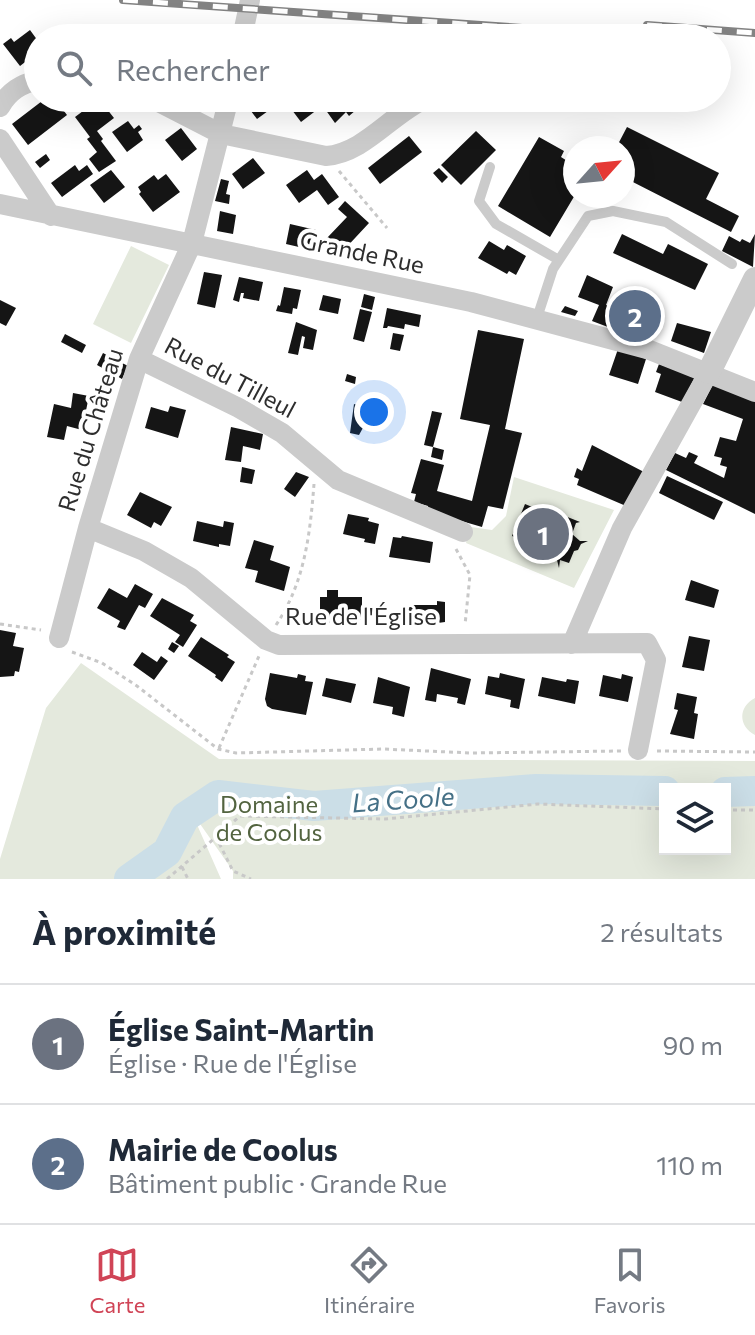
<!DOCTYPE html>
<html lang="fr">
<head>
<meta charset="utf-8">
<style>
	:root { --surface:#fff; --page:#f6f6f7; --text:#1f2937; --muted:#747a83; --line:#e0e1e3; --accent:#d04456 }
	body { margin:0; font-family:Commissioner,sans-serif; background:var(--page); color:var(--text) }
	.controls { position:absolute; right:24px; bottom:24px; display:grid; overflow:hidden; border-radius:0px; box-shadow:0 8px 32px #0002 }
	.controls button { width:72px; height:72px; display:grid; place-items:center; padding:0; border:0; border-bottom:2px solid var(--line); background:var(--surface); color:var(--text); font:40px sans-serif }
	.compass { position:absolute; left:563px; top:136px; width:72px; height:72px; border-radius:50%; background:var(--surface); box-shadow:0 8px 32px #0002; rotate:63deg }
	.you { position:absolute; left:374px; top:412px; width:28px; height:28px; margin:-20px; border:6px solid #fff; border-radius:50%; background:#1a73e8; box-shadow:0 0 0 12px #1a73e833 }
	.badge { display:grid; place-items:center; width:52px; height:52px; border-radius:50%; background:var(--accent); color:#fff; font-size:26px; font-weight:700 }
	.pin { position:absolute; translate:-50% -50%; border:4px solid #fff; box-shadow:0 2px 8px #0006 }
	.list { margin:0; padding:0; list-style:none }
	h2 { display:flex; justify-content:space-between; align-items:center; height:104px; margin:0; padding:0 32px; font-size:34px }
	h2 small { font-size:26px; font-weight:400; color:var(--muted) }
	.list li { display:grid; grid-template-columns:52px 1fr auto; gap:24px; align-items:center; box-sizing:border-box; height:120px; padding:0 32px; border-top:2px solid var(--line) }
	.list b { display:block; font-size:30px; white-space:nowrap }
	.list p { margin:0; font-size:26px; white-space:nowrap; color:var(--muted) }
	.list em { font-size:26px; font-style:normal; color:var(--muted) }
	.icon { flex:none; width:44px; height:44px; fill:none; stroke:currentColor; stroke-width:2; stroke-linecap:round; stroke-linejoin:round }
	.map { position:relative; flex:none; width:755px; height:879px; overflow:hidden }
	.search { position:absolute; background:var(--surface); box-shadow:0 8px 32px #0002; left:24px; right:24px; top:24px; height:88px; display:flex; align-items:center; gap:20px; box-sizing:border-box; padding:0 28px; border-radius:44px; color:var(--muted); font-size:30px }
	.sheet { height:344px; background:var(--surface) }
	nav { display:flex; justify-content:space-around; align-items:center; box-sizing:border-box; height:112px; border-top:2px solid var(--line); background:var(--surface); font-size:22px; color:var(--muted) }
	nav a { display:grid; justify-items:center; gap:4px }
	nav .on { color:var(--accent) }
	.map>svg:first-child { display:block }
	.green { fill:#e4e9dd; fill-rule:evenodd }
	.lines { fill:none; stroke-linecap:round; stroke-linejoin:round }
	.river { stroke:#cbdee7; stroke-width:30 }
	.building { fill:#151515 }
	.path { stroke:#c8c8c8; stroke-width:3; stroke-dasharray:4 4; stroke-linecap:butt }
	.service { stroke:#cbcbcb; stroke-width:10 }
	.minor { stroke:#cbcbcb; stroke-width:20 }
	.tertiary { stroke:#cbcbcb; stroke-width:24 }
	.rail-casing { stroke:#838383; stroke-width:8 }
	.rail { stroke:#fff; stroke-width:5; stroke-dasharray:15; stroke-linecap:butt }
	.labels { text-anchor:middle; stroke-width:8; stroke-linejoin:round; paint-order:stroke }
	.street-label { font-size:24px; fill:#2e2e2e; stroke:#fff }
	.park-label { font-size:24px; fill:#536440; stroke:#fff }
	.water-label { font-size:26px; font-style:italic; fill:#457086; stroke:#fff }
</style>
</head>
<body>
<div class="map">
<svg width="755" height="879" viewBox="0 0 755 879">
	<rect width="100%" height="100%" fill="#fff"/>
	<!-- green -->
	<path class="green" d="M131 246 169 265 131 343 93 324Z
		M514 477 614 510 574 588 466 543 471 527 492 530 506 516Z
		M81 663 219 759 755 761V879H233V871L191 811 221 879H0V859L46 708ZM665 789H725V849H665Z
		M755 698V735C738 726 738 707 755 698Z"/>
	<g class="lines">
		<!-- river -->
		<path class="river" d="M725 792 755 791
			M129 879 167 852 185 817 218 795 314 806 536 789 665 791"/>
	</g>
	<!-- building -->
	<path class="building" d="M95 26 104 38H79Z
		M30 30 38 41V52L20 66 3 44 11 38 14 42Z
		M46 98H54L67 115 28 145 12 124Z
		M252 98H275L279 103 257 119 245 103Z
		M291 98H316L322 106 301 122 286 102Z
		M339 98H346L356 110 349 116 346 112 335 123 325 109Z
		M363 98H380L369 106Z
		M99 99 114 118 97 131 103 139 101 141 116 161 99 172 89 159 97 152 87 139 90 137 75 117Z
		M128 121 134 129 139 125 142 129 138 132 143 140 127 152 112 132Z
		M627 127 719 173 706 199 739 216 731 232 623 177V148H616Z
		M181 128 197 149 182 161 165 140Z
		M476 131 496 150 461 185 441 165Z
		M409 136 422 152 380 184 368 168Z
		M539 137 564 151 561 157 575 166V195L550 237 498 206Z
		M46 154 50 160 40 168 35 162Z
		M253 158 265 173 243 189 232 174Z
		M75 165 79 171 87 165 93 174 62 197 51 183Z
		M439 168 448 177 442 183 433 173Z
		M111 170 125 187 104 203 90 185Z
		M307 170 314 180 322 174 339 197 328 205 317 190 299 203 286 185Z
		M166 174 180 192 153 212 139 194 141 192 138 187 154 175 158 180Z
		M221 179 229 181 226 194 230 195 229 204 215 201Z
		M345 201 369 223 342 252 327 238 347 217 338 209Z
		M220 211 236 215 233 234 217 231Z
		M290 224 316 230 312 250 286 244Z
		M622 234 663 254 668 244 708 264 695 290 613 253Z
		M755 234 753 267 722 251 729 236 740 242 742 239 750 243Z
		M489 241 504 250 507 245 526 256 516 275 509 271 507 274 478 258Z
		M204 272 222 275 215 308 197 304Z
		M587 275 613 287 606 305 615 309 618 301 657 313 652 330 611 318 608 327 592 321 599 305 578 297Z
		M239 277 263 282 259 301 243 298 244 293H241L239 302 233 300Z
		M284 287 301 290 297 309 293 308 292 314 276 311 278 305 280 306Z
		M364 294 375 297 372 310 361 307Z
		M323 295 341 299 338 314 319 310Z
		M0 300 16 308 6 326 0 323Z
		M565 306 578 311 575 316 561 312Z
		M387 308 421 315 419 327 405 324 404 329 388 326 387 328H383Z
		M360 309 372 312 364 342 353 339Z
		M296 322 317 330 313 350 303 348 305 337 302 336 298 355 288 353Z
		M677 323 711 332 704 353 671 341Z
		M478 330 524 339 505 429 522 433 503 509 488 506 482 527 427 511 428 506 414 502 416 494 411 493 421 459 444 465 437 491 472 501 490 425 460 419Z
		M393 333 404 335 400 351 390 349Z
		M65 334 86 345 82 353 61 342Z
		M618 349 646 359 638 384 609 375Z
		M103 353 128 366 122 379 97 365Z
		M659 364 695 377 682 402 655 392 661 374 656 372Z
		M347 374 356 377 355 384 345 381Z
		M713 384 755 400V514L666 470 675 453 686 458 689 452 698 456 694 463 724 478 727 467 720 465 722 458 714 456 720 437 736 441 743 419 703 404Z
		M73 393 89 396 82 430 67 426 64 440 47 437 54 404 71 408Z
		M354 404 384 412 380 430 364 426 359 435 350 433Z
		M170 406 186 410 178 438 145 428 151 407 168 412Z
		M432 411 442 413 433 447 424 445Z
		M231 427 263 434 260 450 243 446 241 462 225 460Z
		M592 445 644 472 626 506 577 485 579 479 574 477 577 468 582 471Z
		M433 447 444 450 442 460 431 457Z
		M242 467 255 470 252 484 240 482Z
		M296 472 309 477 295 497 284 489Z
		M667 476 723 502 714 520 659 493Z
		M140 492 172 507 161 526 154 522 151 528 127 515Z
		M525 504 561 519 563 512 565 516 580 522 576 523 572 534 580 541H588L581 544 578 550 574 551 569 563 560 560 559 568 557 560 546 556 547 550 512 536Z
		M348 514 369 518 368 521 379 524 375 544 364 542 365 539 343 534Z
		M197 521 223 527 224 521 234 523 230 546 219 544V547L193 541Z
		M402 536 433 542 430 563 389 557 393 537 401 538Z
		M254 540 274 546 270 560 290 567 284 591 255 582 258 571 245 568Z
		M691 580 719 590 714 608 685 600Z
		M135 584 153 594 145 608 139 605 125 630 117 627 120 621 97 608 109 588 127 598Z
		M327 590H338V597H362V620H348V623H320V597H327Z
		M162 598 194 615 190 621 197 625 183 647 175 642 180 635 150 616Z
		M437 601 445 602V622L409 627V605H437Z
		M0 630 16 633 13 646 24 648 19 672 15 671 14 676 0 677Z
		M689 636 710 640 704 671 682 667Z
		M201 637 229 655 227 657 235 662 222 682 215 677 216 675 188 656Z
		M172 642 179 646 174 653 168 649Z
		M142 652 157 662 161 656 168 661 154 680 133 665Z
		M431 668 471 679 465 705 457 703 458 698 437 694 436 702 425 700Z
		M270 673 297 678 298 674 306 676 305 681 313 682 306 715 272 709 267 706 265 699Z
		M500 673 525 679 519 709 510 707 511 700 485 694 488 676 499 678Z
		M622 674 633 677 628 702 599 696 603 675 621 679Z
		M378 677 410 687 404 717 392 714 393 707 373 703Z
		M542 677 566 682 567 679 579 681 575 704 538 696Z
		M326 678 356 684 351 703 322 696Z
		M677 693 697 697 694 713 698 714 694 739 670 734 678 710 674 709Z"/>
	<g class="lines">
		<!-- path -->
		<path class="path" d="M339 171 387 228
			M456 549 470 575 465 625
			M0 624 41 630
			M276 625C305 582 310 534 314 484
			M72 652 102 663 137 686 218 749 236 753 383 749 471 753 621 751
			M219 748 259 656
			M657 751 755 752
			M725 810H755
			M216 837 240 816 385 819 538 804 665 809
			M182 867 188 879
			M167 879 216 837 233 871 251 879"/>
		<!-- service -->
		<path class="service" d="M490 167 479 201 496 224 559 260
			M537 318 553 269 588 216 613 211 666 222 732 264"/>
		<!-- minor -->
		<path class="minor" d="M242 38 250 0
			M151 98 221 134 326 156C365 153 392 113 427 98
			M0 107C9 91 21 84 38 80
			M0 139 51 216
			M0 204 471 302 647 349 755 392
			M139 359 239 408 282 433 338 480 463 532
			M88 528 144 551 191 578 266 640 279 645 647 643 656 660 638 750
			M59 638 88 528 139 359 192 243 229 98
			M572 644 622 528 709 372"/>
		<!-- tertiary -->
		<path class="tertiary" d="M709 372 755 279"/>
		<!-- rail casing -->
		<g class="rail-casing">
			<path id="rail" d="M123 0 665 38
				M647 25 755 33"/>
		</g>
		<!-- rail -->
		<use href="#rail" class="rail"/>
	</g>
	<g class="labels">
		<!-- street labels -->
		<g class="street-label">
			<text transform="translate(362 253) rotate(12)" y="8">Grande Rue</text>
			<text transform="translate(230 378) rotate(28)" y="8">Rue du Tilleul</text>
			<text transform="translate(91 430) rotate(-73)" y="8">Rue du Château</text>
			<text x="361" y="625">Rue de l'Église</text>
		</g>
		<!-- park labels -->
		<g class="park-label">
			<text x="269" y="813">Domaine<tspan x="269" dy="28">de Coolus</tspan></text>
		</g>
		<!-- water labels -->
		<g class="water-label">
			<text transform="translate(403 800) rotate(-4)" y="9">La Coole</text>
		</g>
	</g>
</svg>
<div class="controls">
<button><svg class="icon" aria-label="layers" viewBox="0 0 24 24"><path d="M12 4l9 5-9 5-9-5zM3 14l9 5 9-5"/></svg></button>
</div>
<svg class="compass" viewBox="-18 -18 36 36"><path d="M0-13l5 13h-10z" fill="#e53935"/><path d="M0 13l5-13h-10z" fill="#747a83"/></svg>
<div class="you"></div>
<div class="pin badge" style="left:543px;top:534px;background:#6b7280">1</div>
<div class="pin badge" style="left:635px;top:316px;background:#5c6f8a">2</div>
<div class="search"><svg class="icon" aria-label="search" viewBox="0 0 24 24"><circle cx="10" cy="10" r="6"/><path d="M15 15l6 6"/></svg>Rechercher</div>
</div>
<section class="sheet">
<h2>À proximité<small>2 résultats</small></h2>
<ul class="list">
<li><span class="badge" style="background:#6b7280">1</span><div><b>Église Saint-Martin</b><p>Église · Rue de l'Église</p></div><em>90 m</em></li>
<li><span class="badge" style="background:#5c6f8a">2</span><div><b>Mairie de Coolus</b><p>Bâtiment public · Grande Rue</p></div><em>110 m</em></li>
</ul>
</section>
<nav>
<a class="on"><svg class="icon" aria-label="map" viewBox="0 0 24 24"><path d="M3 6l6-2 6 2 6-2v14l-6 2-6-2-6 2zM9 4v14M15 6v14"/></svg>Carte</a>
<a><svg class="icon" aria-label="directions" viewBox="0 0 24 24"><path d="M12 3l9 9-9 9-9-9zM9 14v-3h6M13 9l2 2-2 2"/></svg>Itinéraire</a>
<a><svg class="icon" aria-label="saved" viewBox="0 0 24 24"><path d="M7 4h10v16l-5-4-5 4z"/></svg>Favoris</a>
</nav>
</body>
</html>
